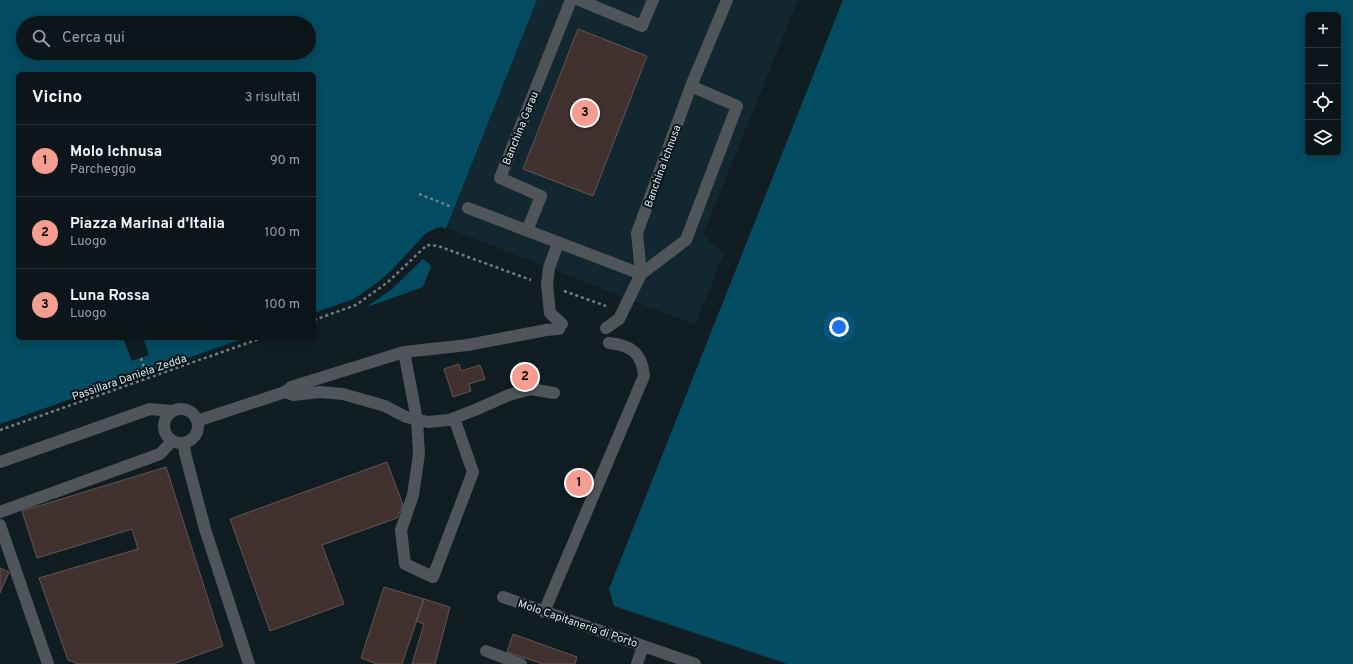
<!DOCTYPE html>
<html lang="it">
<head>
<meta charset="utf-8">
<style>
	:root { --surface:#0c161a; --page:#151f23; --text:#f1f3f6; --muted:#9a9fa2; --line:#2c3539; --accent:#f59d90 }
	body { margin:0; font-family:Overpass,sans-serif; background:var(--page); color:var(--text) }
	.controls { position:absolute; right:12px; top:12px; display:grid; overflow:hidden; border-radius:6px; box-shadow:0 2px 10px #0003 }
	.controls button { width:36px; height:36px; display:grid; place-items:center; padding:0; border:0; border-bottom:1px solid var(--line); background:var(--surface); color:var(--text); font:20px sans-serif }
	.you { position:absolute; left:839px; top:327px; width:14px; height:14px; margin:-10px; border:3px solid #fff; border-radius:50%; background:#1a73e8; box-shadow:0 0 0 6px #1a73e833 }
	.badge { display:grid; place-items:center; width:26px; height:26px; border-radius:50%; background:var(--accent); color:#111; font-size:13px; font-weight:700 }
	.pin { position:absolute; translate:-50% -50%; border:2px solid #fff; box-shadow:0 1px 4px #0006 }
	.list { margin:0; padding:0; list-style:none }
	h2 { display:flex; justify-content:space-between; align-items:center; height:52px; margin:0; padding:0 16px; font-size:17px }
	h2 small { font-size:13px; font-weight:400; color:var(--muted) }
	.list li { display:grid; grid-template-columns:26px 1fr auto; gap:12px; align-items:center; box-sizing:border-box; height:72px; padding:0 16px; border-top:1px solid var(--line) }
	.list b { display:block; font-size:15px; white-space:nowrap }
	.list p { margin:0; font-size:13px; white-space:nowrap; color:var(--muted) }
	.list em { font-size:13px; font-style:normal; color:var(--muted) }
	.icon { flex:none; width:22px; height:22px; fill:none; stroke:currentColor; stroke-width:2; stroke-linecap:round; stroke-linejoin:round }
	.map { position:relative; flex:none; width:1353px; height:664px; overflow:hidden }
	.search { position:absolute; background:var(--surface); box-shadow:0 2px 10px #0003; left:16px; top:16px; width:300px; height:44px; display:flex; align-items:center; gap:10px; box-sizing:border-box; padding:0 14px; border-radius:22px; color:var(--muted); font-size:15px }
	.panel { position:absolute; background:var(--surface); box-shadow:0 2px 10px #0003; left:16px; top:72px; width:300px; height:268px; border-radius:6px }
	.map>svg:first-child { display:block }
	.built { fill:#122730 }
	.water { fill:#044c61; fill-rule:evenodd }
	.pier { fill:#101d23 }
	.building { fill:#413230; stroke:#645552 }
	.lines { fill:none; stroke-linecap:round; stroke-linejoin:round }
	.path { stroke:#737e83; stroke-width:2.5; stroke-dasharray:3 3; stroke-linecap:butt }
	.minor { stroke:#4f5558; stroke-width:12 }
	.labels { text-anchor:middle; stroke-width:4; stroke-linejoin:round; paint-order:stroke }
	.street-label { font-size:11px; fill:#dde6ea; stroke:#071419 }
</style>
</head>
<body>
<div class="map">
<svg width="1353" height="664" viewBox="0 0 1353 664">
	<rect width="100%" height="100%" fill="#101d23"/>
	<!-- built -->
	<path class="built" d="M537 0H798L703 235 724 254 695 325 447 228Z"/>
	<!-- water -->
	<path class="water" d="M0 0H537L423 287 314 326V74H18V338H282L0 438ZM23 23H309V53H23Z
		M843 0H1353V664H787L614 606 609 589ZM1308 15H1338V153H1308Z"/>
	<!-- pier -->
	<path class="pier" d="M441 227 448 229 433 267 423 259 392 289 365 308 314 326V313L354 299 378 282 392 270 425 234 436 228Z
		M123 338H143L149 355 132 361Z
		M245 338H282L0 438V424Z"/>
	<!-- building -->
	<path class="building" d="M578 29 647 56 593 196 523 169Z
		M459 364 461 371 480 365 485 379 469 384 471 391 453 397 444 369Z
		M387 462 403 505 397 518 322 545 344 604 270 631 230 519Z
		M166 467 223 646 173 664H78L68 660 39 578 138 549 132 529 37 558 22 511Z
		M0 568 9 572 0 593Z
		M384 587 424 599 402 664H377L361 658Z
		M424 599 450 607 435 664H412L424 624 416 621Z
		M513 634 577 657 575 664H543L507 652Z"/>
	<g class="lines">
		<!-- path -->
		<path class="path" d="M419 194 452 207
			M564 291 606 306
			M314 320 356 305 388 282 427 245 438 246 531 280
			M141 358 146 373
			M0 430 262 338"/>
		<!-- minor -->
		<path class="minor" d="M579 0 642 26 653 0
			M468 208 641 274 686 240 737 106 691 86
			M527 231 541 196 500 178 571 0
			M558 243 549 268 547 285 550 313 562 324
			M606 328 619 319 641 274 637 233 691 86 727 0
			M404 352 417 420 419 454 413 495 401 530 405 564 420 571 433 577 473 472 454 418
			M285 392 293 395 320 392 343 394 385 406 406 417 428 422 449 420 475 410 509 395 531 389 554 393
			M164 426a17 17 0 1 1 34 0a17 17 0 1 1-34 0Z
			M197 421 285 392 291 387 404 352 468 345 546 330 559 329
			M184 443 185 453 205 529 249 664
			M0 462 150 409 171 411
			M0 512 160 454 172 441
			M0 525 48 664
			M503 597 695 664
			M544 612 644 376C642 352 630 345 609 343
			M486 651 521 664
			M637 664 643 646"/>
	</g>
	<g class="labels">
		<!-- street labels -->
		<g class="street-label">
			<text transform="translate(520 128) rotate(-68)" y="4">Banchina Garau</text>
			<text transform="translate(662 166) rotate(-70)" y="4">Banchina Ichnusa</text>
			<text transform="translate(129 377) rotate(-19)" y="4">Passillara Daniela Zedda</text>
			<text transform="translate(578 623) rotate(19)" y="4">Molo Capitaneria di Porto</text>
		</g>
	</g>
</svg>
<div class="controls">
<button>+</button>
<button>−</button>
<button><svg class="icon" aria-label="locate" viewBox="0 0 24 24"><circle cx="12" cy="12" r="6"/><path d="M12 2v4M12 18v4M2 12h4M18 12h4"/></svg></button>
<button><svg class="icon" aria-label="layers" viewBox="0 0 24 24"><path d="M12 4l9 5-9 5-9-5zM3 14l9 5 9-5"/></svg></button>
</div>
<div class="you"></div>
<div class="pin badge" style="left:579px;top:483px">1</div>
<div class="pin badge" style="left:525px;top:377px">2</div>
<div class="pin badge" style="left:585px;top:113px">3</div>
<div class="search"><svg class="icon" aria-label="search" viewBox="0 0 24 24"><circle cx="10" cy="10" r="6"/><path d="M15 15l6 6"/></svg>Cerca qui</div>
<section class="panel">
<h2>Vicino<small>3 risultati</small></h2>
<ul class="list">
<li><span class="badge">1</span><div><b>Molo Ichnusa</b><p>Parcheggio</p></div><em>90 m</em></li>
<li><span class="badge">2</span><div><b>Piazza Marinai d'Italia</b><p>Luogo</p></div><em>100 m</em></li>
<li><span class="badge">3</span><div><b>Luna Rossa</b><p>Luogo</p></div><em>100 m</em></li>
</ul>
</section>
</div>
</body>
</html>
